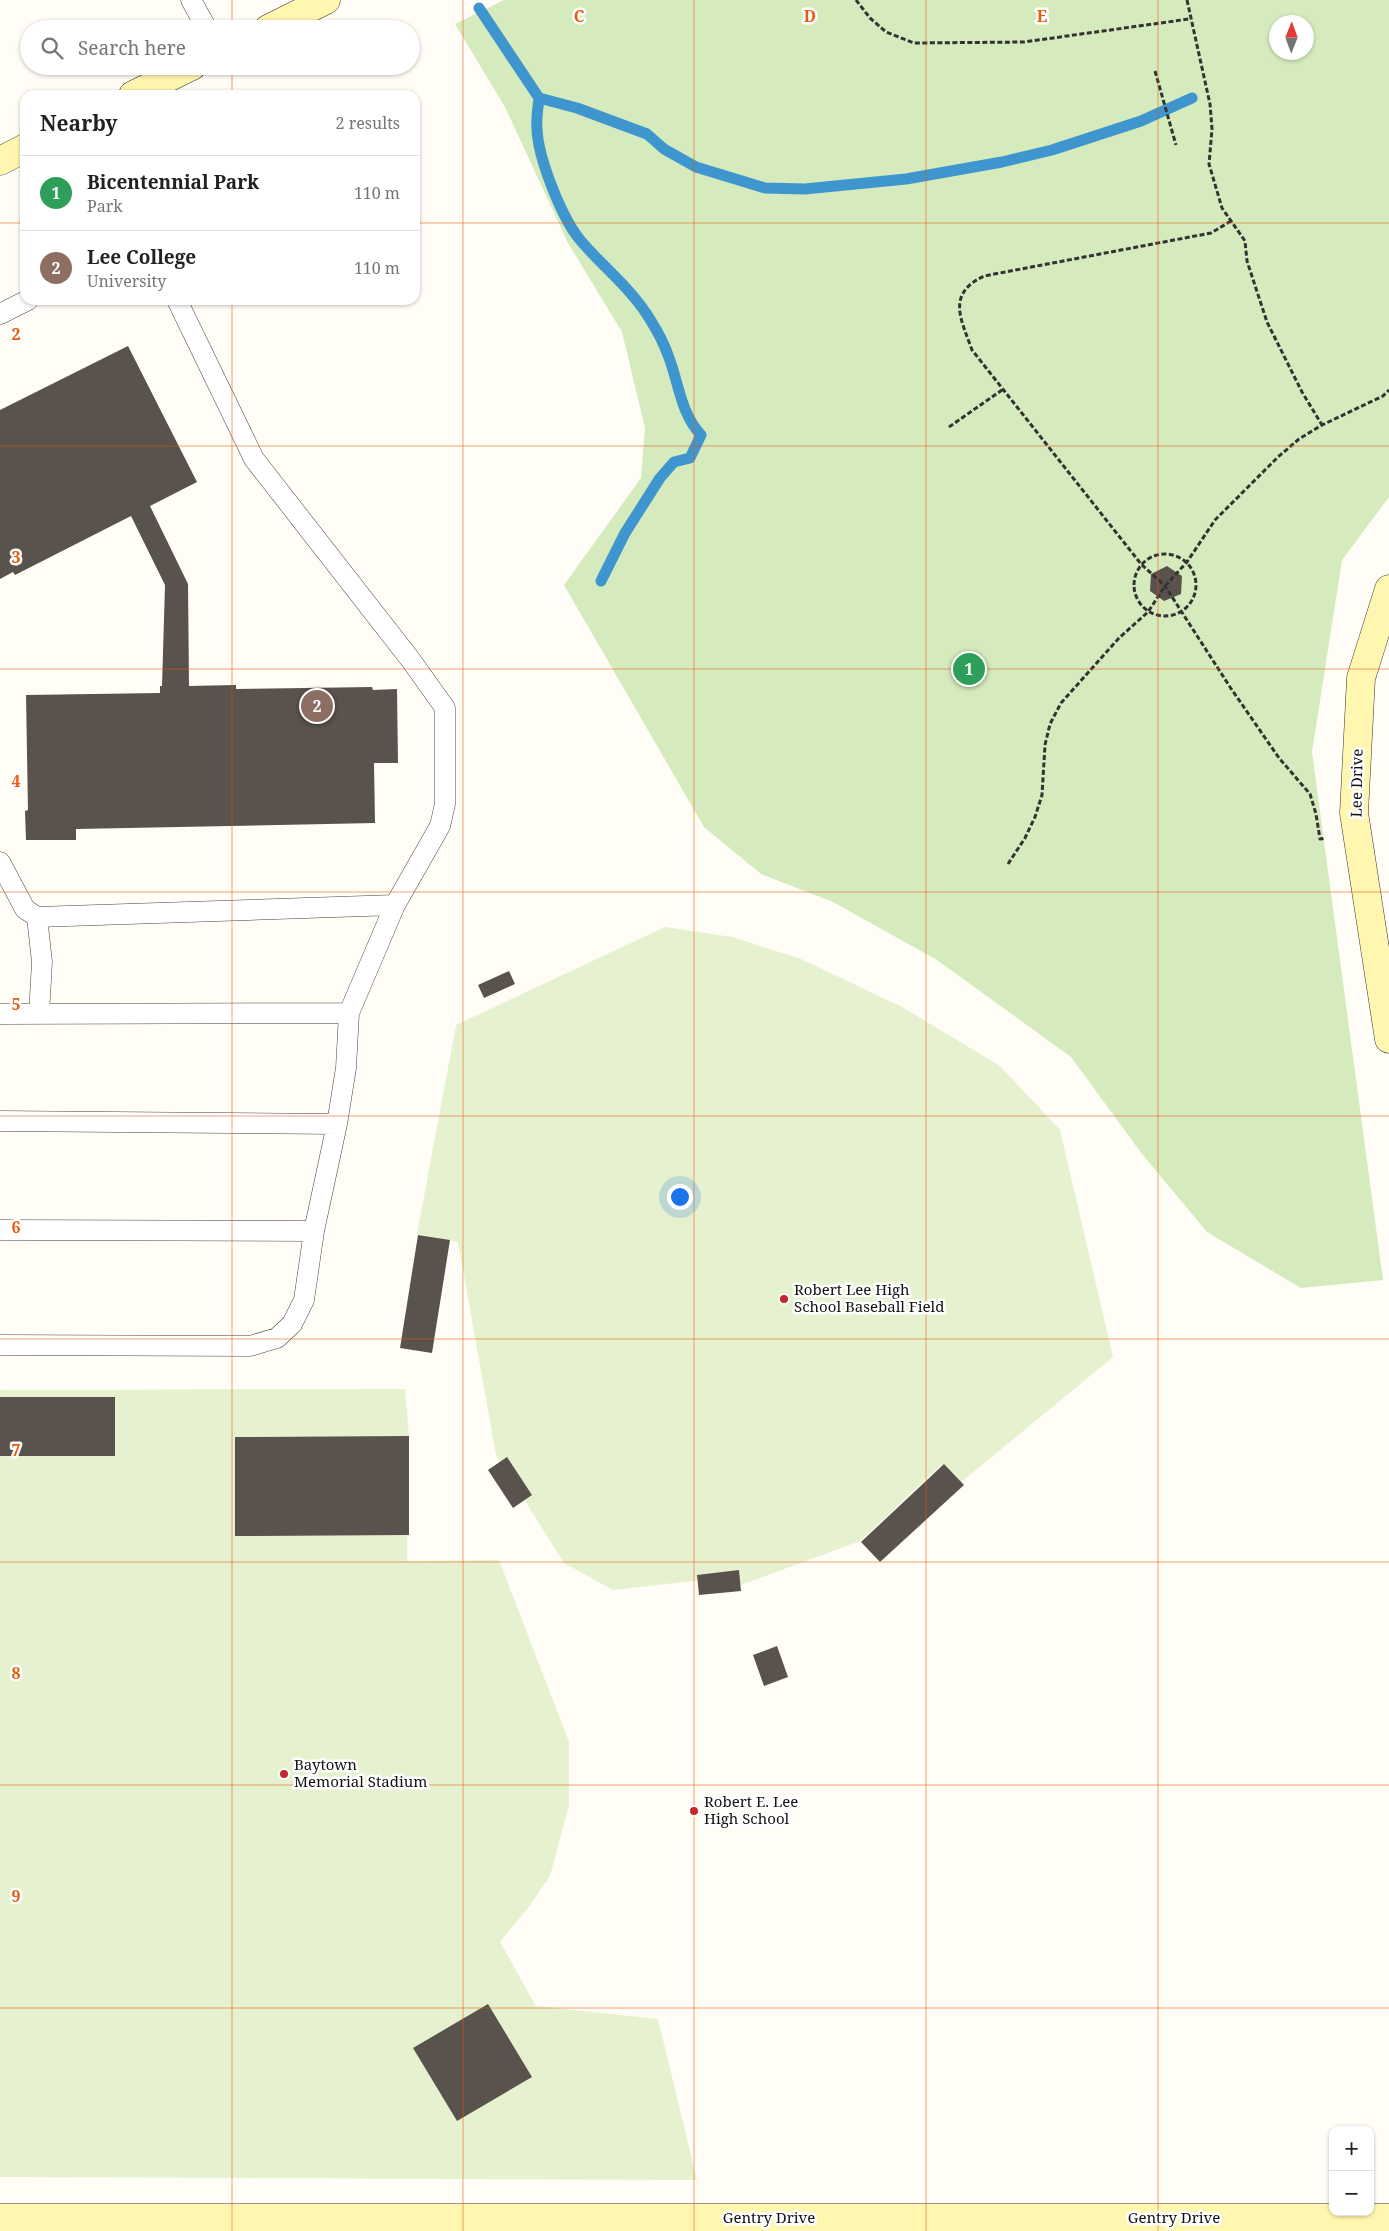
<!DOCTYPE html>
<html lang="en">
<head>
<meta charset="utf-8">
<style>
	:root { --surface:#fff; --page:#f6f6f6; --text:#202124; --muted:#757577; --line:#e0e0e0; --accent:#b45309 }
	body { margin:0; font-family:"Noto Serif",serif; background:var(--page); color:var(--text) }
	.controls { position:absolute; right:15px; bottom:15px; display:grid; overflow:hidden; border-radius:10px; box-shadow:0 1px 4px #0004 }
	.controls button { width:45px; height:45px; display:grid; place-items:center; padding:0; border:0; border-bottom:1px solid var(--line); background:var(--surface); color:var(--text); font:25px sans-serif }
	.compass { position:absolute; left:1269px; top:15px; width:45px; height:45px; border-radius:50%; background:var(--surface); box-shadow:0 1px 4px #0004; rotate:1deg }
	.you { position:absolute; left:679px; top:1196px; width:18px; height:18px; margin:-12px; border:4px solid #fff; border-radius:50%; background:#1a73e8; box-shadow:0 0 0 8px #1a73e833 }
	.badge { display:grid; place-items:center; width:32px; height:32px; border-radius:50%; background:var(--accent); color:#fff; font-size:16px; font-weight:700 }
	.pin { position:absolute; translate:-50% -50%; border:2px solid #fff; box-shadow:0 1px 5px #0006 }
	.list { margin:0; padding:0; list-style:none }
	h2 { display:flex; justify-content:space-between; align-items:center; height:65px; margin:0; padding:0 20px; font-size:21px }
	h2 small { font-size:16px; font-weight:400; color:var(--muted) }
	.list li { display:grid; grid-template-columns:32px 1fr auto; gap:15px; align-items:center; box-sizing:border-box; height:75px; padding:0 20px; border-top:1px solid var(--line) }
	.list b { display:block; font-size:19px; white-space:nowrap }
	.list p { margin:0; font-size:16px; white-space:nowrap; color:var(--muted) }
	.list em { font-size:16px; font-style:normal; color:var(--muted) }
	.icon { flex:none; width:28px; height:28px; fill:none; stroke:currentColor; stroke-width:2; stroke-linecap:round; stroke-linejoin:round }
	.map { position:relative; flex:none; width:1389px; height:2231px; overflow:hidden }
	.search { position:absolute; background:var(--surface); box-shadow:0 1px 4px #0004; left:20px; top:20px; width:400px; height:55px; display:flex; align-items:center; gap:12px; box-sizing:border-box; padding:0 18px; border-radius:28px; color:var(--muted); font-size:19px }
	.panel { position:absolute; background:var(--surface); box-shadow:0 1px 4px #0004; left:20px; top:90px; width:400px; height:215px; border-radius:15px }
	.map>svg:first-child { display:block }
	.green { fill:#d5ebbd; fill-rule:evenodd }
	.pitch { fill:#e6f2cf }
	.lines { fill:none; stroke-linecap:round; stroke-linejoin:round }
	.stream { stroke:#3f96cf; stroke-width:11 }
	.building { fill:#5a524d }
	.lane-casing { stroke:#444; stroke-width:21 }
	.secondary-casing { stroke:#333; stroke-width:29 }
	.path { stroke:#333; stroke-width:3; stroke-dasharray:5 2.5; stroke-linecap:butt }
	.lane { stroke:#fff; stroke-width:20 }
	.secondary { stroke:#fff6b0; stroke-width:28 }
	.grid { fill:none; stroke:#e8590c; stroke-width:1; stroke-opacity:0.55 }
	.poi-dot { fill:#c4262e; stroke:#fff; stroke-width:2 }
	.labels { text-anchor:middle; stroke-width:5; stroke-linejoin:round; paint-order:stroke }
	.street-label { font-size:15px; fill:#111; stroke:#fff }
	.poi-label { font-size:15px; fill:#111; stroke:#fff; text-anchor:start }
	.grid-label { font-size:16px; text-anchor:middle; font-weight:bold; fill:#e8590c; stroke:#fff; stroke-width:5; stroke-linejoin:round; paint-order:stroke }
</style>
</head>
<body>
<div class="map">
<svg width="1389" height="2231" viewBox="0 0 1389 2231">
	<rect width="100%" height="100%" fill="#fffdf5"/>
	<!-- green -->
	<path class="green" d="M504 0H1389V497L1342 560 1312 752 1383 1280 1301 1288 1207 1232 1142 1154 1071 1057 937 960 833 902 761 874 704 827 564 585 641 478 645 428 622 332 568 243 505 107 455 24ZM1276 22H1306V52H1276Z"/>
	<!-- pitch -->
	<path class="pitch" d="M665 927 732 937 801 959 902 1007 1000 1066 1060 1130 1113 1357 960 1483 942 1464 860 1541 741 1585 737 1576 613 1590 564 1563 496 1455 458 1242 417 1234 456 1025Z
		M405 1389 409 1436 407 1561 499 1560 569 1742V1805L550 1876 528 1908 500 1942 536 2006 658 2019 697 2180 0 2177V1390Z"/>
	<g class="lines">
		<!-- stream -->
		<path class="stream" d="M479 8 539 98 577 108 647 134 664 149 696 167 765 188 805 189 906 179 1002 162 1052 150 1141 121 1192 98
			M539 98C538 108 536 119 537 129 538 158 562 219 581 241 604 268 633 290 651 321 658 332 664 344 668 355 679 383 680 412 701 435L690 458 674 462 660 478 625 533 601 581"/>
	</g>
	<!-- building -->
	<path class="building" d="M128 346 197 482 150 506 188 584 189 686 236 685V689L372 687 373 690 397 689 398 763H374L375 823 76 829V840H26L25 811 28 810 26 695 160 693V686H162L165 585 131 516 15 575 13 572 0 579V410Z
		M1167 566 1182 576 1181 594 1164 601 1150 591 1151 574Z
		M509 971 515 984 484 998 478 985Z
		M418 1235 450 1240 432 1353 400 1348Z
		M0 1397H115V1456H0Z
		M409 1436V1535L235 1536V1437Z
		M507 1457 532 1495 513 1508 488 1470Z
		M944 1464 964 1485 880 1562 861 1542Z
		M739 1570 741 1591 699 1595 697 1575Z
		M777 1646 788 1677 764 1686 753 1655Z
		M488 2004 532 2077 457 2121 413 2048Z"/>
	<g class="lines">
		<!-- lane casing -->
		<g class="lane-casing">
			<path id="lane" d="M191 0 207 29
				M0 314 28 300
				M0 862 25 909 37 917 42 962 39 1014
				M37 917 395 905
				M0 1014 349 1013
				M0 1121 337 1124
				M0 1230 314 1231
				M0 1345 250 1346 277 1338 292 1324 304 1300 314 1231 337 1124 346 1068 349 1013 395 905 440 826 445 804V708L410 659 254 459 177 300"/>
		</g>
		<!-- secondary casing -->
		<g class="secondary-casing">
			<path id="secondary" d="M268 29 326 0
				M133 95 192 66
				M0 161 25 148
				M1389 589 1361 678 1354 813 1389 1039
				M0 2218H1389"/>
		</g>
		<!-- path -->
		<path class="path" d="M856 0 870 18 886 32 914 43 1024 42 1189 19
			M1187 0 1210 104 1212 129 1209 164 1222 208 1245 241 1247 261 1267 322 1302 392 1322 425
			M1155 71 1176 145
			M1231 221 1211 233 984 276C946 294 961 319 972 350L1141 564 1165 586 1230 687 1279 758 1310 794 1316 814 1320 839 1326 838
			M949 427 1002 390
			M1134 585a31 31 0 1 1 62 0a31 31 0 1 1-62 0Z
			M1008 864 1025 838 1035 817 1042 795 1045 745 1050 724 1061 703 1119 638 1148 612 1165 586 1187 562 1215 520 1278 457 1299 439 1322 425 1383 396 1389 390"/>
		<!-- lane -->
		<use href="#lane" class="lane"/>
		<!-- secondary -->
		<use href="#secondary" class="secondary"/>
	</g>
	<!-- grid -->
	<path class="grid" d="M232 0V29M463 0V2231M694 0V2231M926 0V2231M1158 0V2231M232 66V95M0 223H25M415 223H1389M232 300V2231M0 446H1389M0 669H1389M0 892H1389M0 1116H1389M0 1339H1389M0 1562H1389M0 1785H1389M0 2008H1389"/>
	<!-- markers -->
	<g class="poi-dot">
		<circle cx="784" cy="1299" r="5"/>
		<circle cx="284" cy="1774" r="5"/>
		<circle cx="694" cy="1811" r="5"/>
	</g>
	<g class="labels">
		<!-- street labels -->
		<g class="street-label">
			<text transform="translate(1357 783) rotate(-89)" y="5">Lee Drive</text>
			<text x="769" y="2223">Gentry Drive</text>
			<text x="1174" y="2223">Gentry Drive</text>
		</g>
		<!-- poi labels -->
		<g class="poi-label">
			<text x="794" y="1295">Robert Lee High<tspan x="794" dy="17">School Baseball Field</tspan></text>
			<text x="294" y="1770">Baytown<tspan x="294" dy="17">Memorial Stadium</tspan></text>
			<text x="704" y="1807">Robert E. Lee<tspan x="704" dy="17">High School</tspan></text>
		</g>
	</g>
	<g class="grid-label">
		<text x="579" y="22">C</text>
		<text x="810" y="22">D</text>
		<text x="1042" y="22">E</text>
		<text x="16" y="340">2</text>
		<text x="16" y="563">3</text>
		<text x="16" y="787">4</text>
		<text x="16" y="1010">5</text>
		<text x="16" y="1233">6</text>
		<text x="16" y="1456">7</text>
		<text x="16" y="1679">8</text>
		<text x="16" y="1902">9</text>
	</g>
</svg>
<div class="controls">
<button>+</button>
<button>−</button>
</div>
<svg class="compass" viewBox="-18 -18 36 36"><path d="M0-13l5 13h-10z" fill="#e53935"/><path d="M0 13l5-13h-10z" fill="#757577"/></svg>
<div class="you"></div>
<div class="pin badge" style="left:969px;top:669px;background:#2e9e5b">1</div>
<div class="pin badge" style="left:317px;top:706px;background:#8d6e63">2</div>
<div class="search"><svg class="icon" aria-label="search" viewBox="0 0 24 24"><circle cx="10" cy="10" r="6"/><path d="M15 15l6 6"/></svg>Search here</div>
<section class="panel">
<h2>Nearby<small>2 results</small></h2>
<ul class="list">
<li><span class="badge" style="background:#2e9e5b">1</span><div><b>Bicentennial Park</b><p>Park</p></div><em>110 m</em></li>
<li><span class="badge" style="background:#8d6e63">2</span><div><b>Lee College</b><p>University</p></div><em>110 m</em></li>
</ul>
</section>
</div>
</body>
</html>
